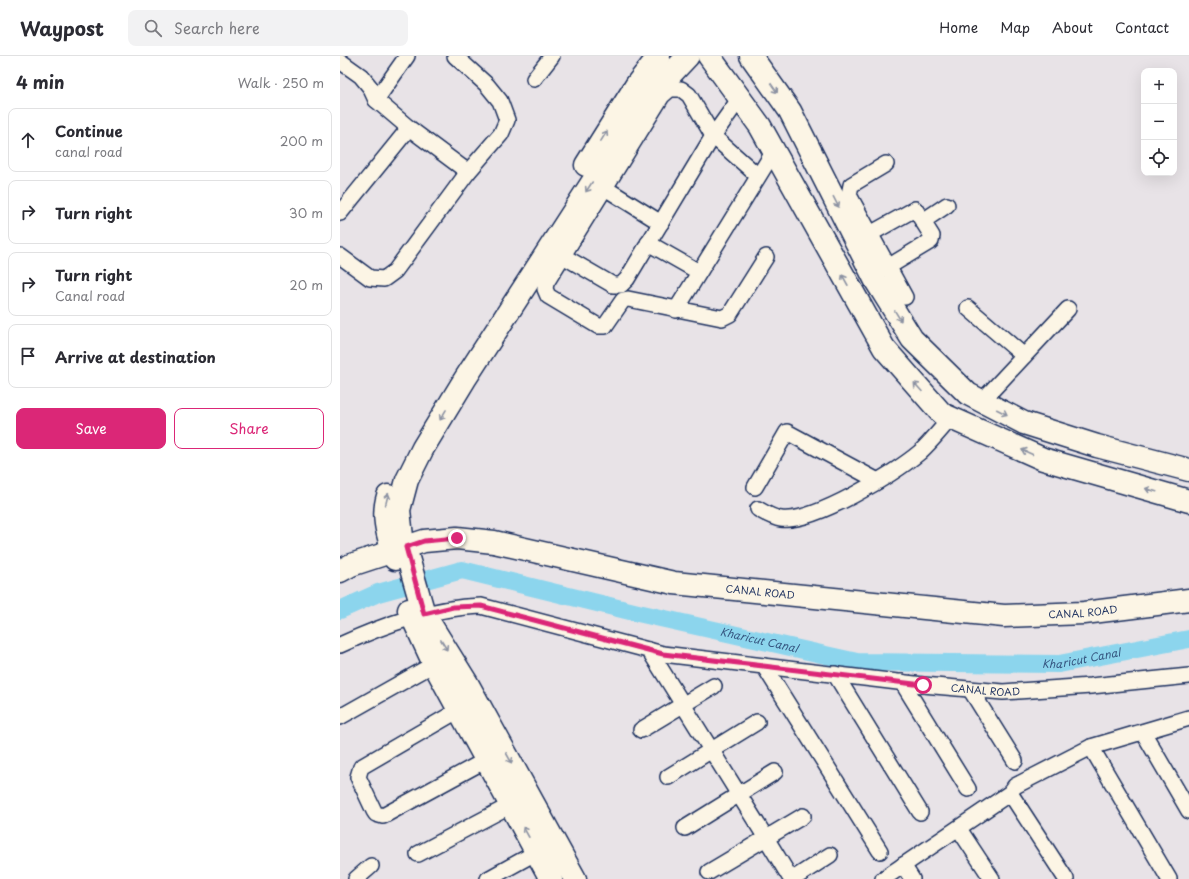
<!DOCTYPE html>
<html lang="en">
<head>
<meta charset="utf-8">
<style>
	:root { --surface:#fff; --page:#f2f2f3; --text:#2b2b33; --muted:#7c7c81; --line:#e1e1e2; --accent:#db2777 }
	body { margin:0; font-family:"Playpen Sans",sans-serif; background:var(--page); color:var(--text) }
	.controls { position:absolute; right:12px; top:12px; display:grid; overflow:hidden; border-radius:8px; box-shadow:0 4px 16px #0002 }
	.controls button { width:36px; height:36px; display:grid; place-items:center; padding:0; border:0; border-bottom:1px solid var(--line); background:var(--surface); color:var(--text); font:20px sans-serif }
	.stop { position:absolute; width:12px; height:12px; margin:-9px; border:3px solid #db2777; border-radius:50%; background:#fff }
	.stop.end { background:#db2777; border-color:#fff; box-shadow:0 1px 4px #0008 }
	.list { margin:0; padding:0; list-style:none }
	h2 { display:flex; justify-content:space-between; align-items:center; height:52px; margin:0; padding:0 16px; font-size:17px }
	h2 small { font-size:13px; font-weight:400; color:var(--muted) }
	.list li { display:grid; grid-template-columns:26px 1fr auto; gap:12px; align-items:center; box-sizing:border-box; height:64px; margin:0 8px 8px; padding:0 8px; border:1px solid var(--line); border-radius:8px }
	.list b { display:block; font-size:15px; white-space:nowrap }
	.list p { margin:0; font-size:13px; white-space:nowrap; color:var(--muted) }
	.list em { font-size:13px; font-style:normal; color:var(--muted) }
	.actions { display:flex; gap:8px; padding:12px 16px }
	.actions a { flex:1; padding:9px 0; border:1px solid var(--accent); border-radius:8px; text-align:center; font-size:14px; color:var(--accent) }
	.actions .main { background:var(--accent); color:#fff }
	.icon { flex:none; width:22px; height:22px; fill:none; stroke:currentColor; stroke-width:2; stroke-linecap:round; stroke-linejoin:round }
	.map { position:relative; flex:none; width:849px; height:823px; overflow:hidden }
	header { display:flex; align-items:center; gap:24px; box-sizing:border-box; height:56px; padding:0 20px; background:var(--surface); border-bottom:1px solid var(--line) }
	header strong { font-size:19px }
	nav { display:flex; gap:22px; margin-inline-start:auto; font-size:14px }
	.search { width:280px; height:36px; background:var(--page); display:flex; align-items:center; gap:10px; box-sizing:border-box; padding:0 14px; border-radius:8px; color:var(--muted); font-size:15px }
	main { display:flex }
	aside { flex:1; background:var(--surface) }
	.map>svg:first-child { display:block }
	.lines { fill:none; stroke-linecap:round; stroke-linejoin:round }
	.canal { stroke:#8cd5ed; stroke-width:18 }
	.street-casing { stroke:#1b2f5e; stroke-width:18 }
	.secondary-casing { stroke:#1b2f5e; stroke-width:25 }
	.street { stroke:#fcf5e5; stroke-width:15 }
	.secondary { stroke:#fcf5e5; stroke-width:22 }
	.oneway { stroke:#8c92a2 }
	.route { stroke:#db2777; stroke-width:5 }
	.labels { text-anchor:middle; stroke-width:3; stroke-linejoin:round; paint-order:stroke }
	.street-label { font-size:10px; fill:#1b2f5e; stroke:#fcf5e5 }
	.water-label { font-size:11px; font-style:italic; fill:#375882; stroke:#fcf5e5 }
</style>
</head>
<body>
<header>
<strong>Waypost</strong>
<div class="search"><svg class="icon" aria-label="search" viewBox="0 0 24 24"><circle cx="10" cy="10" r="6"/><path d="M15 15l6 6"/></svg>Search here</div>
<nav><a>Home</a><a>Map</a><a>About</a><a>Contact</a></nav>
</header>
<main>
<aside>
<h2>4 min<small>Walk · 250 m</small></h2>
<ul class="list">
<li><svg class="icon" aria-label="ahead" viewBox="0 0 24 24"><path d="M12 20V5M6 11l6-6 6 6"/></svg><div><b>Continue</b><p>canal road</p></div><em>200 m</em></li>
<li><svg class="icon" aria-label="right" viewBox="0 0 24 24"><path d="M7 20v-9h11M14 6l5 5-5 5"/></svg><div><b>Turn right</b></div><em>30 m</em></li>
<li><svg class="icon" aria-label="right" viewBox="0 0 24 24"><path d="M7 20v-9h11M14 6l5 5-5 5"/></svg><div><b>Turn right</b><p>Canal road</p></div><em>20 m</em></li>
<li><svg class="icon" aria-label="arrive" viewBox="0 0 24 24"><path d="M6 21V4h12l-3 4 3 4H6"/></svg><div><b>Arrive at destination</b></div></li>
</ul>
<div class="actions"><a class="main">Save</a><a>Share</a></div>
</aside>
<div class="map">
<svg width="849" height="823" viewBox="0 0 849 823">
	<rect width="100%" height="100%" fill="#e8e3e7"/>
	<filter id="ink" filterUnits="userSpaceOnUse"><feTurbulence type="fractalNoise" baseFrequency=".025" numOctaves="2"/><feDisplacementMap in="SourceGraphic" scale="8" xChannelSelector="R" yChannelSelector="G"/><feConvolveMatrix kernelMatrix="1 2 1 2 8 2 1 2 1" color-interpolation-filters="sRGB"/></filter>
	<g filter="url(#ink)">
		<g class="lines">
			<!-- canal -->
			<path class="canal" id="s1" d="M0 554 38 537 122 514 298 557 517 606 719 608 849 583"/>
			<!-- street casing -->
			<g class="street-casing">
				<g id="street">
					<path d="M0 5 21 20 30 31 36 44 69 72 128 116 161 78 167 64 160 45 147 29 115 0"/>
					<path d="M194 23 212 0"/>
					<path d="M36 44 67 0"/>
					<path d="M546 108 511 129 509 139 565 241"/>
					<path d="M418 120 373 80 349 39 341 33H330L322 40 206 227 205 233 208 240 258 270H265L283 244 288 243 382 262 390 258 426 201"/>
					<path d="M265 132 321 167"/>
					<path d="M0 157 69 72"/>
					<path d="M583 165 607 149"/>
					<path d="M530 178 575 153 592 180 591 185 548 211"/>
					<path d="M308 187 359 216"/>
					<path d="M0 200 30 222 44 223 55 215 128 116"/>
					<path d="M223 200 273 229H281L287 223 373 80 400 42"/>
					<path d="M628 252 684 300"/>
					<path d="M336 254 434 95"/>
					<path d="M642 345 728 253"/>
					<path d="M415 431 447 376 538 425"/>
					<path d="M418 453C425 457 433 462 441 463 474 467 554 418 580 396 591 386 601 373 611 362"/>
					<path id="s2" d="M0 589C46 568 90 552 141 550L323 598 583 629 663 636 751 630 849 620"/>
					<path d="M309 594 426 782 463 760"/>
					<path d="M424 610 540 795"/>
					<path d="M495 618 580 756"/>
					<path d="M562 626 628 733"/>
					<path d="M630 633 675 705"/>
					<path d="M119 654 21 711 18 721 34 755 36 758 43 760 146 704"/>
					<path d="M0 661 94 608"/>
					<path d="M301 674 374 630"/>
					<path d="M803 676 849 755"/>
					<path d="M751 691 829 823"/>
					<path d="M328 721 417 666"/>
					<path d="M670 737 726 823"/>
					<path d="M345 772 435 716"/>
					<path d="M619 773 652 823"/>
					<path d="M78 798 171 749"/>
					<path d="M563 809 572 823"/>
					<path d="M369 816 426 782 451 823"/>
					<path d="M16 823 31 810"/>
					<path d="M148 823 197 796"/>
					<path d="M453 823 490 799"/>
					<path d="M543 823 670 737 675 730 751 691 849 662"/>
				</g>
			</g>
			<!-- secondary casing -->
			<g class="secondary-casing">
				<g id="secondary">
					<path d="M369 0 420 70 544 292 602 358 703 403 849 445"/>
					<path d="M411 0 450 55 536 225 572 283 628 338 684 367 757 390 849 414"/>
					<path d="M246 109 297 28 319 0"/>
					<path d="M48 440C41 462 49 482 55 503"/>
					<path id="s3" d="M0 515 11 509 84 485 117 482 154 486 334 527 664 560 744 557 849 544"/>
					<path d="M69 554 94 608 211 823"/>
					<path d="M235 823 127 627 84 558 62 481 59 454 67 424 83 392 125 323 270 99 317 33 348 0"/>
				</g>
			</g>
			<!-- street -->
			<use href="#street" class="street"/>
			<!-- secondary -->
			<use href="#secondary" class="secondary"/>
		</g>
		<!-- one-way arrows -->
		<defs><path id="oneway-shaft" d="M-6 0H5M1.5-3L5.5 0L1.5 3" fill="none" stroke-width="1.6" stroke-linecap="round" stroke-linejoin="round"/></defs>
		<g class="oneway">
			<use href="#oneway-shaft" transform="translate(434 32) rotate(55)"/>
			<use href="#oneway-shaft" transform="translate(264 80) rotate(-58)"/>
			<use href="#oneway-shaft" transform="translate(249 131) rotate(123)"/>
			<use href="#oneway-shaft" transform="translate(496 146) rotate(63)"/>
			<use href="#oneway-shaft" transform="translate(505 224) rotate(-119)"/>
			<use href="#oneway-shaft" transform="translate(558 260) rotate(58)"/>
			<use href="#oneway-shaft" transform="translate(578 331) rotate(-132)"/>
			<use href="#oneway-shaft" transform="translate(662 356) rotate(27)"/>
			<use href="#oneway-shaft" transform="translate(103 359) rotate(121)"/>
			<use href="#oneway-shaft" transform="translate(687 396) rotate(-156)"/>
			<use href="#oneway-shaft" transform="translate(811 434) rotate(-164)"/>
			<use href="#oneway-shaft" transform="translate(47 443) rotate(-76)"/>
			<use href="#oneway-shaft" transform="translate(104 589) rotate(58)"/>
			<use href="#oneway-shaft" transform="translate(169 702) rotate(61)"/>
			<use href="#oneway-shaft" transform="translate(186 776) rotate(-119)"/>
		</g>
	</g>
	<g class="lines" filter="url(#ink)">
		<!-- route -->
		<path class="route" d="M117 482 84 485 66 491 84 558 113 551 141 550 323 598 583 629"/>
	</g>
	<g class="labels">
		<!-- street labels -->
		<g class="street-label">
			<text dy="4" stroke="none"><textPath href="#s3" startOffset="431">CANAL ROAD</textPath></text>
			<text dy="4" stroke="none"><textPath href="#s3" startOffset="755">CANAL ROAD</textPath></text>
			<text dy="4" stroke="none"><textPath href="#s2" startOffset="660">CANAL ROAD</textPath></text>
		</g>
		<!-- water labels -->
		<g class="water-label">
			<text dy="4" stroke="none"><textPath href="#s1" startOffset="434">Kharicut Canal</textPath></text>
			<text dy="4" stroke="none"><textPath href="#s1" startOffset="759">Kharicut Canal</textPath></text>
		</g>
	</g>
</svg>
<div class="controls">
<button>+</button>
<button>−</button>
<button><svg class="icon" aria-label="locate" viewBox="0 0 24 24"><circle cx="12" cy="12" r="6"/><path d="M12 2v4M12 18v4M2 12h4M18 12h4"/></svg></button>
</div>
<div class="stop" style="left:583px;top:629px"></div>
<div class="stop end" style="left:117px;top:482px"></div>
</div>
</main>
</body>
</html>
